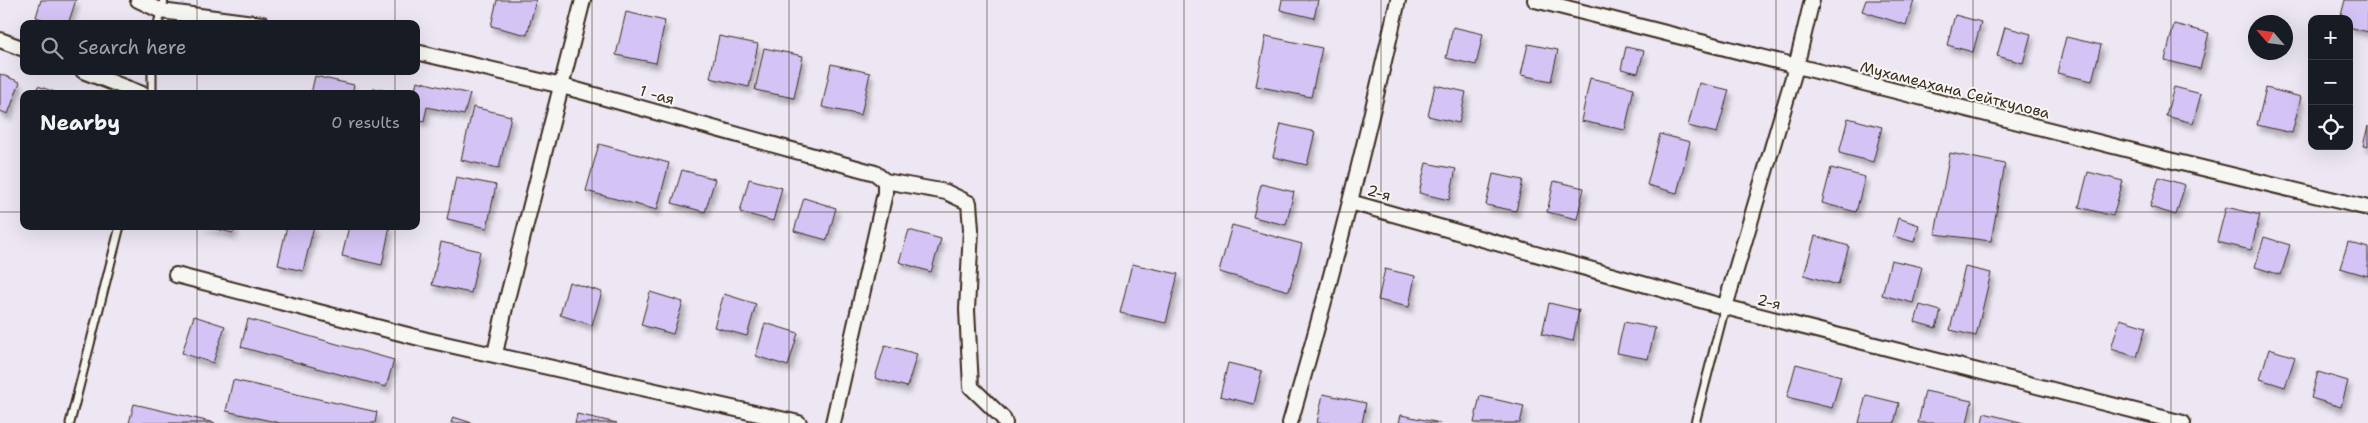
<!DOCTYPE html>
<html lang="en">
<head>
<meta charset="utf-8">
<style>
	:root { --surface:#171b24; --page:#242831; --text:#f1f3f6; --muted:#9ea1a6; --line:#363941 }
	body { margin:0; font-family:"Shantell Sans",sans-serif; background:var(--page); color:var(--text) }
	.controls { position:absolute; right:15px; top:15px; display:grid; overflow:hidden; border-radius:10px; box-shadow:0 5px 20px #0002 }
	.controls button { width:45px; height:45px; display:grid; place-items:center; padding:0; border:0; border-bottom:1px solid var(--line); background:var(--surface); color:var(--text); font:25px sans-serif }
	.compass { position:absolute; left:2248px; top:15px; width:45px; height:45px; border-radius:50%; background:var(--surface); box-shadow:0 5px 20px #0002; rotate:298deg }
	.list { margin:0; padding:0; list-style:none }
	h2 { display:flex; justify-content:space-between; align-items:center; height:65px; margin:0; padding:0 20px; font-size:21px }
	h2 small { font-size:16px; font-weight:400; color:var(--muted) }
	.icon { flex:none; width:28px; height:28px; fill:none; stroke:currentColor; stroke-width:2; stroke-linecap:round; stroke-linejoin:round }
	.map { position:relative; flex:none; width:2368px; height:423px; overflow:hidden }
	.search { position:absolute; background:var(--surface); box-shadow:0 5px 20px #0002; left:20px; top:20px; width:400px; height:55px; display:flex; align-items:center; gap:12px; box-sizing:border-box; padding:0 18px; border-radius:10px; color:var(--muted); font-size:19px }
	.panel { position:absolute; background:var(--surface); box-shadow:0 5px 20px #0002; left:20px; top:90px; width:400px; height:140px; border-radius:10px }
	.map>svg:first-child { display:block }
	.building { fill:#d4c4f5; stroke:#3b2a1e; filter:url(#shadow) }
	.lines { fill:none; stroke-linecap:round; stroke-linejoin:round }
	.service-casing { stroke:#3b2a1e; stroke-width:11 }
	.minor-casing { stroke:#3b2a1e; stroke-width:18 }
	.service { stroke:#f6f6f2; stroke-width:7 }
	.minor { stroke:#f6f6f2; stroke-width:14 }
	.grid { fill:none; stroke:#3b2a1e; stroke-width:1; stroke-opacity:0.55 }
	.labels { text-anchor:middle; stroke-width:4; stroke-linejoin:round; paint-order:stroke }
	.street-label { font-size:15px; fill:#3b2a1e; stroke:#f6f6f2 }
</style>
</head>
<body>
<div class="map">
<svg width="2368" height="423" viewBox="0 0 2368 423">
	<defs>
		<filter id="shadow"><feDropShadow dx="3" dy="5.5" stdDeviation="2.5" flood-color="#0004"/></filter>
	</defs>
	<rect width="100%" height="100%" fill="#ece7f3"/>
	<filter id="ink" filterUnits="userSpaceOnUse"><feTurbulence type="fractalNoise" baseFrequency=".02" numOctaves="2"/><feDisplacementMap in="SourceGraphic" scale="10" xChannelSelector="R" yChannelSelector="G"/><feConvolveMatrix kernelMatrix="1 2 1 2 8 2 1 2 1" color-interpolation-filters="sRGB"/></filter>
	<g filter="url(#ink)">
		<!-- building -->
		<path class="building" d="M41 0H76L68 24H56L36 17Z
			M497 0H536L527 35 491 26Z
			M1282 0H1318L1314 18 1280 10Z
			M1866 0H1914L1906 25 1862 11Z
			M2345 0H2368V32L2349 27V19H2340Z
			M626 12 665 21 656 63 616 55Z
			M1955 15 1981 22 1973 52 1947 45Z
			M2174 24 2209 33 2200 69 2165 60Z
			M1453 27 1483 34 1476 65 1446 58Z
			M2005 27 2031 34 2023 63 1997 56Z
			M719 36 758 44 749 87 710 78Z
			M1266 36 1322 48 1311 97 1256 86Z
			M2066 37 2101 45 2092 81 2057 73Z
			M1528 44 1558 50 1551 81 1521 75Z
			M1626 47 1644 51 1638 73 1621 69Z
			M764 48 803 56 794 98 755 90Z
			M831 64 870 73 861 115 822 107Z
			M0 74 20 82 8 114 0 111Z
			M315 76 354 85 352 94H311Z
			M1590 78 1634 88 1625 130 1581 121Z
			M417 81 470 94 464 115 427 107 424 121 416 119V94H414Z
			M1699 83 1729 90 1717 133 1688 126Z
			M1435 85 1466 92 1459 123 1428 116Z
			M38 86 60 94H35Z
			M2174 87 2201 94 2193 123 2166 116Z
			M374 88 399 94H373Z
			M2266 88 2301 97 2292 133 2257 125Z
			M473 107 511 116 499 168 461 160Z
			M1848 118 1882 127 1873 162 1839 153Z
			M1281 124 1315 132 1307 165 1273 157Z
			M2368 126V147L2363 146Z
			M1660 134 1690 142 1677 193 1647 185Z
			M599 144 669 163 657 210 586 191Z
			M1950 153 2005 164 1991 241 1935 234Z
			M1426 163 1456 169 1449 200 1419 193Z
			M1831 168 1865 177 1856 212 1822 203Z
			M682 170 715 179 705 212 672 203Z
			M2088 172 2123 181 2113 216 2079 207Z
			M1493 174 1523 180 1516 211 1486 205Z
			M456 177 496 185 487 228 447 219Z
			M2159 177 2185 185 2176 215 2150 207Z
			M749 179 782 188 773 221 740 212Z
			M1554 181 1584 188 1577 219 1547 212Z
			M1261 184 1294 192 1286 225 1253 217Z
			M804 198 836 208 827 240 794 231Z
			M2226 207 2260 215 2251 250 2217 242Z
			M1898 218 1919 225 1914 242 1893 236Z
			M1232 225 1302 244 1289 291 1219 272Z
			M203 226H235L233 233Z
			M287 226H314L303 271 278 265Z
			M349 226H390L382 265 342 256Z
			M909 230 941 239 931 272 899 262Z
			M1815 236 1849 246 1838 285 1804 275Z
			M2264 237 2290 245 2281 275 2255 267Z
			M441 242 480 251 471 293 432 285Z
			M2348 242 2368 248V276L2340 268Z
			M1891 260 1922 267 1913 303 1882 295Z
			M1132 264 1178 274 1166 323 1120 313Z
			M1965 267 1991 273 1976 336 1950 330Z
			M1385 269 1415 276 1409 307 1378 300Z
			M569 282 602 292 592 325 560 315Z
			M650 292 683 302 673 334 641 325Z
			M724 294 756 304 747 336 714 327Z
			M1549 303 1579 310 1573 341 1542 334Z
			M1920 305 1941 311 1936 328 1915 322Z
			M194 316 225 326 213 363 182 353Z
			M248 319 394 360 386 387 241 347Z
			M2120 319 2146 327 2137 357 2111 349Z
			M1624 322 1655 328 1648 359 1617 353Z
			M765 323 798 333 788 366 756 356Z
			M885 345 917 354 907 387 875 378Z
			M2269 349 2295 357 2285 387 2260 379Z
			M1228 363 1262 371 1254 404 1220 396Z
			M1796 364 1841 376 1832 408 1787 397Z
			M2318 372 2348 381 2341 407 2311 398Z
			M233 380 377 412 375 423H280L226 411Z
			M1925 391 1972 401 1967 423H1918Z
			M1323 394 1366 403 1362 423H1317Z
			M1866 395 1899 403 1894 423H1859Z
			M1480 396 1524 406 1520 423H1474Z
			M134 404 215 423H129Z
			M1984 413 2024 423H1982Z
			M577 414 617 423H575Z
			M1401 415 1440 423H1399Z
			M453 417 472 423H451Z"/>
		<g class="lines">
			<!-- service casing -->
			<g class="service-casing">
				<path id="service" d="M158 24 164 0
					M152 71V94
					M70 423 120 226
					M1695 423 1725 307"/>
			</g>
			<!-- minor casing -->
			<g class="minor-casing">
				<path id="minor" d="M138 0 161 11 262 24
					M1535 0 2165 159 2368 208
					M0 40 24 49
					M416 52 562 86 875 173 885 181 946 192 969 203 971 229 967 310 971 387 1003 418 1005 423
					M83 71 142 94
					M1350 202 1725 307 2183 423
					M176 275 427 340 799 423
					M1725 307 1796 67 1812 0
					M495 354 506 303 583 0
					M833 423 885 193V181
					M1290 423C1331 283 1366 142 1398 0"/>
			</g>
			<!-- service -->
			<use href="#service" class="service"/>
			<!-- minor -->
			<use href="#minor" class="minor"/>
		</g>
	</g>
	<!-- grid -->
	<path class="grid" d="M197 0V24M395 0V24M592 0V423M789 0V423M987 0V423M1184 0V423M1381 0V423M1579 0V423M1776 0V423M1973 0V423M2171 0V423M197 71V94M395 71V94M0 212H24M416 212H2368M197 226V423M395 226V423"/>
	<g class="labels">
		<!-- street labels -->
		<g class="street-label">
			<text transform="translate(1955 90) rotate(14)" y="5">Мухамедхана Сейткулова</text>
			<text transform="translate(657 95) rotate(16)" y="5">1 -ая</text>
			<text transform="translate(1379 193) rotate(16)" y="5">2-я</text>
			<text transform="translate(1769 302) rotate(14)" y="5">2-я</text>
		</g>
	</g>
</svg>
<div class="controls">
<button>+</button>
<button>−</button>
<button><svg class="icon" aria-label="locate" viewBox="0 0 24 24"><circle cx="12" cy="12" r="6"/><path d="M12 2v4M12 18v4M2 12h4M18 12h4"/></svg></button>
</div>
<svg class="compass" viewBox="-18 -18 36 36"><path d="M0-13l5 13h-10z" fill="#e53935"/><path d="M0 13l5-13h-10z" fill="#9ea1a6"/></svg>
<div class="search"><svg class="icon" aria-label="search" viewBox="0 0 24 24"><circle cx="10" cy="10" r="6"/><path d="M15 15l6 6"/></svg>Search here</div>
<section class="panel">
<h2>Nearby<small>0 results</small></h2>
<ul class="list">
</ul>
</section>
</div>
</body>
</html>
